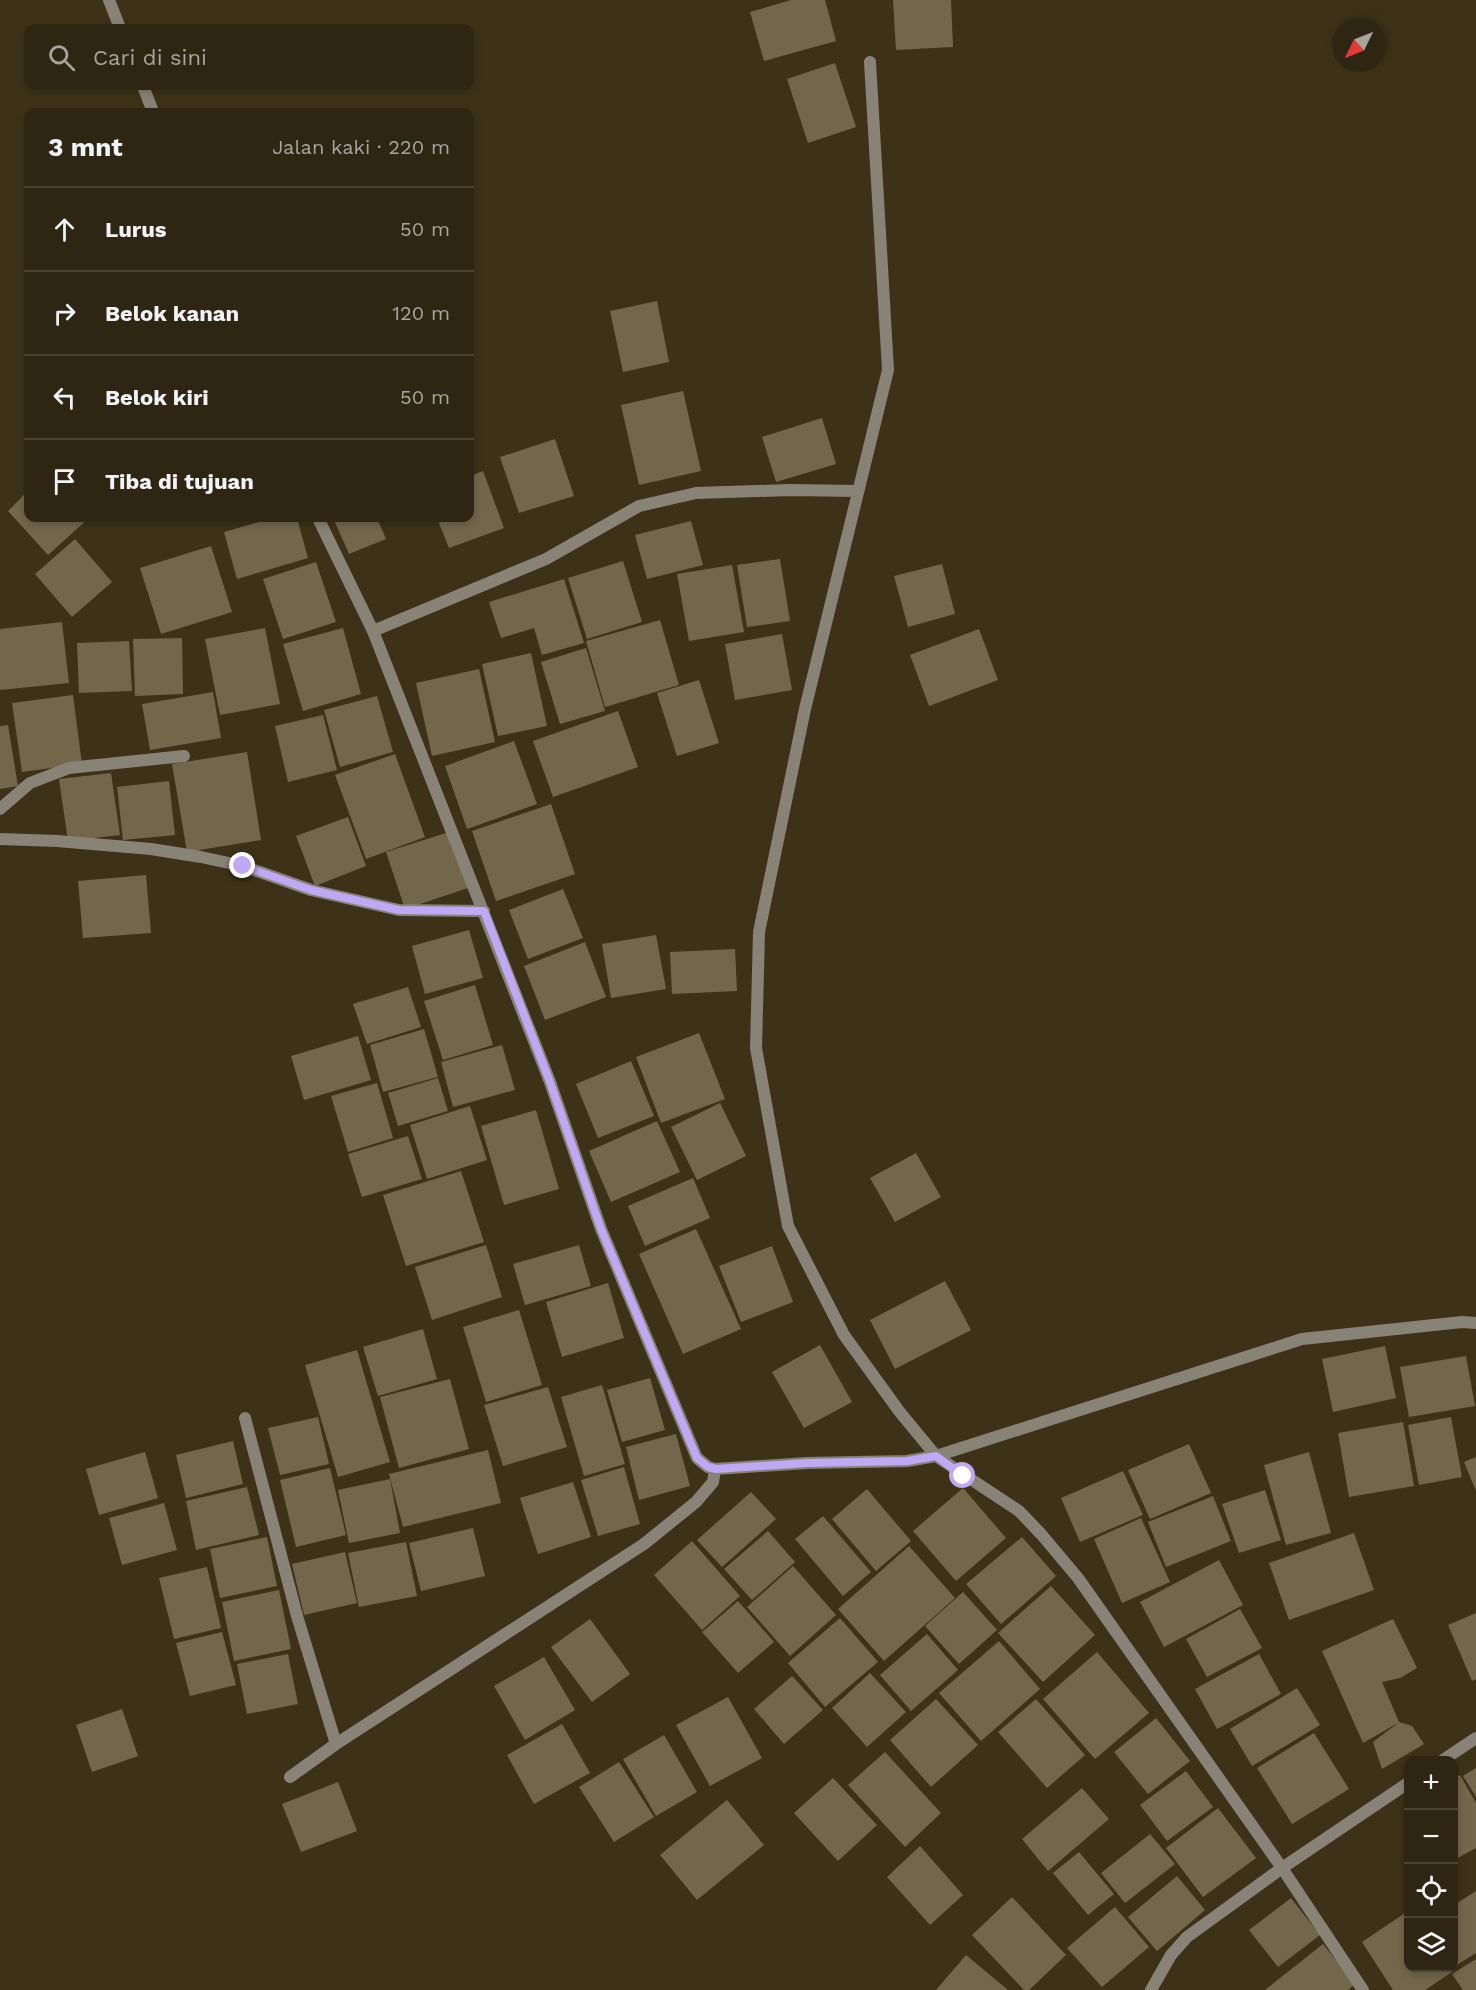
<!DOCTYPE html>
<html lang="id">
<head>
<meta charset="utf-8">
<style>
	:root { --surface:#2e2612; --page:#362e1b; --text:#f1f3f6; --muted:#a7a59f; --line:#494332 }
	body { margin:0; font-family:"Work Sans",sans-serif; background:var(--page); color:var(--text) }
	.controls { position:absolute; right:18px; bottom:18px; display:grid; overflow:hidden; border-radius:12px; box-shadow:0 3px 9px #0003 }
	.controls button { width:54px; height:54px; display:grid; place-items:center; padding:0; border:0; border-bottom:2px solid var(--line); background:var(--surface); color:var(--text); font:30px sans-serif }
	.compass { position:absolute; left:1332px; top:18px; width:54px; height:54px; border-radius:50%; background:var(--surface); box-shadow:0 3px 9px #0003; rotate:227deg }
	.stop { position:absolute; width:18px; height:18px; margin:-14px; border:4px solid #bfa8f4; border-radius:50%; background:#fff }
	.stop.end { background:#bfa8f4; border-color:#fff; box-shadow:0 2px 6px #0008 }
	.list { margin:0; padding:0; list-style:none }
	h2 { display:flex; justify-content:space-between; align-items:center; height:78px; margin:0; padding:0 24px; font-size:26px }
	h2 small { font-size:20px; font-weight:400; color:var(--muted) }
	.list li { display:grid; grid-template-columns:39px 1fr auto; gap:18px; align-items:center; box-sizing:border-box; height:84px; padding:0 24px; border-top:2px solid var(--line) }
	.list b { display:block; font-size:22px; white-space:nowrap }
	.list em { font-size:20px; font-style:normal; color:var(--muted) }
	.icon { flex:none; width:33px; height:33px; fill:none; stroke:currentColor; stroke-width:2; stroke-linecap:round; stroke-linejoin:round }
	.map { position:relative; flex:none; width:1476px; height:1990px; overflow:hidden }
	.search { position:absolute; background:var(--surface); box-shadow:0 3px 9px #0003; left:24px; top:24px; width:450px; height:66px; display:flex; align-items:center; gap:15px; box-sizing:border-box; padding:0 21px; border-radius:12px; color:var(--muted); font-size:22px }
	.panel { position:absolute; background:var(--surface); box-shadow:0 3px 9px #0003; left:24px; top:108px; width:450px; height:414px; border-radius:12px }
	.map>svg:first-child { display:block }
	.building { fill:#73674b }
	.lines { fill:none; stroke-linecap:round; stroke-linejoin:round }
	.minor { stroke:#898377; stroke-width:12 }
	.route { stroke:#bfa8f4; stroke-width:8 }
</style>
</head>
<body>
<div class="map">
<svg width="1476" height="1990" viewBox="0 0 1476 1990">
	<rect width="100%" height="100%" fill="#3d3218"/>
	<!-- building -->
	<path class="building" d="M791 0H825L836 41 764 61 750 12Z
		M893 0H951L953 47 896 50Z
		M835 63 856 127 808 143 787 79Z
		M657 301 669 362 623 372 610 311Z
		M683 391 701 471 639 485 621 405Z
		M822 418 836 464 776 482 762 437Z
		M555 439 574 496 519 513 500 457Z
		M483 471 504 528 449 548 437 518H470V476Z
		M28 491V518H89L48 555 8 511Z
		M273 518H297L308 558 237 579 224 532Z
		M333 518H377L386 539 349 554Z
		M691 521 703 565 647 579 635 535Z
		M75 539 112 582 72 617 35 574Z
		M211 546 232 612 161 634 140 568Z
		M780 559 790 621 747 627 737 565Z
		M623 561 642 622 587 639 568 578Z
		M316 562 336 622 283 639 263 579Z
		M942 564 955 614 908 627 894 576Z
		M732 565 744 632 689 641 677 574Z
		M564 579 584 643 542 655 534 628 501 638 489 602Z
		M660 620 679 685 605 707 586 641Z
		M62 622 69 683 0 690V629Z
		M265 628 280 704 220 715 205 639Z
		M343 628 361 694 303 711 283 644Z
		M979 629 998 680 929 706 910 655Z
		M782 634 792 690 735 700 725 644Z
		M182 638 183 694 135 696 133 639Z
		M129 641 132 691 79 693 77 643Z
		M586 648 605 711 560 724 541 662Z
		M531 653 547 726 498 736 482 664Z
		M479 669 495 742 432 756 416 683Z
		M699 680 719 743 677 756 657 693Z
		M213 692 221 738 150 750 142 704Z
		M73 695 82 764 22 772 12 703Z
		M377 696 393 752 340 767 324 710Z
		M618 711 638 767 553 797 533 741Z
		M323 715 337 770 288 782 275 726Z
		M8 725 18 786 0 789V726Z
		M514 741 537 804 467 829 445 766Z
		M247 752 261 840 187 852 172 764Z
		M395 754 425 837 366 859 335 775Z
		M111 773 120 835 68 841 59 779Z
		M169 781 175 835 123 840 117 787Z
		M551 804 575 874 496 901 472 831Z
		M348 817 366 866 315 886 296 836Z
		M449 832 468 888 405 909 386 852Z
		M146 875 151 933 83 938 78 881Z
		M563 889 583 938 528 959 509 910Z
		M469 930 483 978 425 994 412 946Z
		M656 935 666 989 611 998 602 944Z
		M585 942 606 997 545 1020 524 966Z
		M735 949 737 991 672 994 670 952Z
		M475 985 493 1045 443 1060 424 1001Z
		M408 987 421 1027 367 1044 353 1004Z
		M424 1029 438 1077 383 1092 370 1045Z
		M699 1033 725 1099 661 1123 636 1057Z
		M358 1036 371 1080 304 1100 291 1056Z
		M502 1045 515 1090 453 1107 441 1062Z
		M631 1061 654 1116 598 1138 576 1084Z
		M438 1078 448 1111 398 1126 388 1093Z
		M377 1083 393 1138 348 1152 331 1096Z
		M720 1103 746 1156 697 1180 671 1127Z
		M470 1106 487 1160 427 1179 410 1125Z
		M536 1110 559 1189 504 1205 481 1126Z
		M657 1121 680 1172 611 1202 589 1151Z
		M408 1136 422 1179 362 1197 348 1154Z
		M916 1153 941 1197 895 1222 870 1178Z
		M461 1171 484 1242 406 1266 383 1195Z
		M693 1178 710 1218 645 1246 628 1206Z
		M696 1229 741 1329 683 1354 639 1254Z
		M486 1245 502 1297 432 1320 415 1267Z
		M579 1245 591 1286 525 1305 513 1264Z
		M772 1246 793 1302 741 1322 719 1266Z
		M945 1281 971 1330 895 1369 870 1320Z
		M608 1283 624 1338 562 1357 546 1302Z
		M519 1310 542 1385 486 1402 463 1327Z
		M423 1329 437 1379 378 1396 363 1347Z
		M820 1345 852 1402 804 1428 772 1372Z
		M1385 1346 1396 1398 1333 1412 1322 1359Z
		M357 1350 390 1462 338 1477 305 1365Z
		M1466 1356 1475 1406 1409 1417 1400 1367Z
		M650 1378 665 1430 622 1442 607 1390Z
		M450 1379 469 1449 399 1468 380 1397Z
		M602 1385 625 1464 584 1476 561 1397Z
		M548 1387 567 1447 503 1466 484 1405Z
		M318 1417 329 1464 280 1475 268 1428Z
		M1451 1417 1462 1477 1419 1485 1408 1425Z
		M1403 1422 1414 1486 1349 1497 1338 1433Z
		M676 1434 690 1486 639 1500 626 1447Z
		M233 1441 243 1484 186 1498 176 1455Z
		M1189 1444 1211 1493 1150 1519 1128 1470Z
		M488 1450 501 1503 403 1527 389 1474Z
		M145 1452 158 1498 99 1515 86 1469Z
		M1309 1452 1331 1533 1286 1545 1264 1465Z
		M1476 1457V1491L1464 1462Z
		M624 1467 640 1524 598 1536 581 1480Z
		M330 1468 346 1535 296 1547 280 1480Z
		M1123 1471 1143 1515 1080 1542 1061 1498Z
		M390 1479 400 1533 349 1543 338 1490Z
		M573 1482 591 1537 538 1554 520 1498Z
		M247 1487 259 1535 196 1550 186 1501Z
		M963 1488 1006 1538 956 1581 913 1531Z
		M867 1489 911 1541 876 1571 832 1519Z
		M1265 1490 1281 1540 1239 1553 1222 1504Z
		M751 1492 776 1519 722 1567 697 1540Z
		M1213 1496 1231 1541 1166 1567 1148 1522Z
		M164 1503 177 1550 122 1565 109 1518Z
		M823 1516 871 1572 843 1596 795 1539Z
		M1141 1518 1170 1582 1122 1603 1094 1539Z
		M473 1528 485 1576 421 1591 409 1543Z
		M768 1531 795 1562 752 1600 724 1569Z
		M1354 1533 1374 1590 1289 1620 1269 1563Z
		M267 1537 277 1586 220 1598 210 1549Z
		M1022 1537 1056 1576 1001 1624 966 1584Z
		M692 1541 740 1596 702 1630 654 1575Z
		M406 1542 417 1596 359 1607 348 1553Z
		M909 1546 955 1598 884 1661 838 1609Z
		M345 1552 357 1603 304 1615 292 1564Z
		M1219 1560 1243 1605 1164 1647 1140 1602Z
		M793 1566 836 1615 790 1656 747 1607Z
		M207 1567 221 1628 174 1639 159 1578Z
		M1051 1586 1095 1635 1043 1682 998 1633Z
		M279 1590 291 1649 234 1661 222 1602Z
		M963 1592 997 1630 959 1664 925 1626Z
		M738 1601 774 1642 738 1673 702 1632Z
		M1240 1609 1262 1648 1207 1677 1186 1639Z
		M1476 1613V1679L1472 1681 1448 1625Z
		M840 1618 878 1662 825 1707 788 1663Z
		M590 1619 630 1674 592 1702 551 1647Z
		M1393 1619 1417 1668 1400 1678 1382 1682 1399 1722 1412 1726 1424 1744 1382 1769 1373 1742 1398 1723 1363 1743 1322 1651Z
		M222 1632 236 1685 190 1696 176 1643Z
		M927 1634 958 1670 911 1711 880 1675Z
		M999 1641 1040 1689 981 1741 939 1693Z
		M1097 1652 1149 1713 1095 1759 1043 1699Z
		M288 1654 298 1704 247 1714 237 1664Z
		M1259 1654 1281 1694 1217 1729 1195 1689Z
		M544 1657 575 1710 525 1740 494 1686Z
		M870 1673 906 1712 867 1747 832 1708Z
		M792 1676 823 1710 784 1744 754 1709Z
		M1297 1688 1320 1725 1252 1766 1230 1729Z
		M728 1697 762 1758 710 1786 676 1725Z
		M936 1699 978 1745 931 1787 890 1740Z
		M1036 1699 1085 1755 1047 1788 998 1732Z
		M122 1709 138 1756 92 1772 76 1725Z
		M1156 1718 1190 1761 1148 1794 1114 1752Z
		M562 1724 590 1773 534 1804 507 1755Z
		M1314 1733 1349 1789 1292 1824 1257 1768Z
		M664 1735 697 1792 656 1816 623 1759Z
		M885 1752 941 1813 905 1847 848 1785Z
		M619 1762 654 1817 614 1842 579 1787Z
		M1476 1768V1797L1463 1776Z
		M1186 1771 1213 1807 1167 1841 1140 1805Z
		M1460 1775 1476 1803V1848L1454 1860V1779Z
		M833 1778 877 1825 838 1861 794 1813Z
		M338 1782 357 1831 301 1852 282 1804Z
		M1082 1788 1109 1819 1048 1871 1022 1839Z
		M727 1800 764 1845 697 1900 660 1855Z
		M1218 1808 1256 1858 1203 1897 1166 1848Z
		M1150 1834 1175 1864 1125 1903 1101 1873Z
		M920 1846 963 1895 930 1925 887 1877Z
		M1079 1852 1114 1894 1088 1915 1053 1873Z
		M1177 1876 1205 1910 1157 1951 1128 1917Z
		M1476 1891V1953L1455 1966 1454 1964V1905Z
		M1012 1897 1066 1955 1029 1990H1024L972 1935Z
		M1291 1898 1320 1935 1278 1967 1249 1930Z
		M1115 1907 1149 1947 1102 1987 1067 1948Z
		M1408 1911V1968H1449L1452 1972 1425 1990H1393L1362 1942Z
		M1323 1944 1355 1984 1348 1990H1265Z
		M966 1955 1008 1990H936Z
		M1476 1959V1990H1463L1452 1974Z"/>
	<g class="lines">
		<!-- minor -->
		<path class="minor" d="M109 0 120 28
			M870 62 888 370 805 709 759 932 756 1048 788 1226 844 1335 899 1411 936 1456 1302 1339 1462 1322 1476 1323
			M143 86 153 112
			M318 518 373 631 550 1082 601 1229 697 1458 708 1467 715 1469 807 1463 907 1461 936 1456 1019 1511 1041 1534 1078 1578 1282 1868 1363 1990
			M373 631 546 559 639 506 696 493 790 490 858 491
			M0 809 30 783 69 768 184 756
			M0 839 57 841 151 849 201 857 243 866 311 890 399 910 484 911
			M245 1418 297 1616 336 1744
			M1443 1760 1476 1738
			M290 1777 336 1744 644 1544 696 1502 713 1482 715 1469
			M1151 1990 1171 1955 1187 1937 1282 1868 1408 1783"/>
	</g>
	<g class="lines">
		<!-- route -->
		<path class="route" d="M243 866 311 890 399 910 484 911 550 1082 601 1229 697 1458 708 1467 716 1469 807 1463 907 1461 936 1456 963 1476"/>
	</g>
</svg>
<div class="controls">
<button>+</button>
<button>−</button>
<button><svg class="icon" aria-label="locate" viewBox="0 0 24 24"><circle cx="12" cy="12" r="6"/><path d="M12 2v4M12 18v4M2 12h4M18 12h4"/></svg></button>
<button><svg class="icon" aria-label="layers" viewBox="0 0 24 24"><path d="M12 4l9 5-9 5-9-5zM3 14l9 5 9-5"/></svg></button>
</div>
<svg class="compass" viewBox="-18 -18 36 36"><path d="M0-13l5 13h-10z" fill="#e53935"/><path d="M0 13l5-13h-10z" fill="#a7a59f"/></svg>
<div class="stop" style="left:963px;top:1476px"></div>
<div class="stop end" style="left:243px;top:866px"></div>
<div class="search"><svg class="icon" aria-label="search" viewBox="0 0 24 24"><circle cx="10" cy="10" r="6"/><path d="M15 15l6 6"/></svg>Cari di sini</div>
<section class="panel">
<h2>3 mnt<small>Jalan kaki · 220 m</small></h2>
<ul class="list">
<li><svg class="icon" aria-label="ahead" viewBox="0 0 24 24"><path d="M12 20V5M6 11l6-6 6 6"/></svg><div><b>Lurus</b></div><em>50 m</em></li>
<li><svg class="icon" aria-label="right" viewBox="0 0 24 24"><path d="M7 20v-9h11M14 6l5 5-5 5"/></svg><div><b>Belok kanan</b></div><em>120 m</em></li>
<li><svg class="icon" aria-label="left" viewBox="0 0 24 24"><path d="M17 20v-9H6M10 6l-5 5 5 5"/></svg><div><b>Belok kiri</b></div><em>50 m</em></li>
<li><svg class="icon" aria-label="arrive" viewBox="0 0 24 24"><path d="M6 21V4h12l-3 4 3 4H6"/></svg><div><b>Tiba di tujuan</b></div></li>
</ul>
</section>
</div>
</body>
</html>
